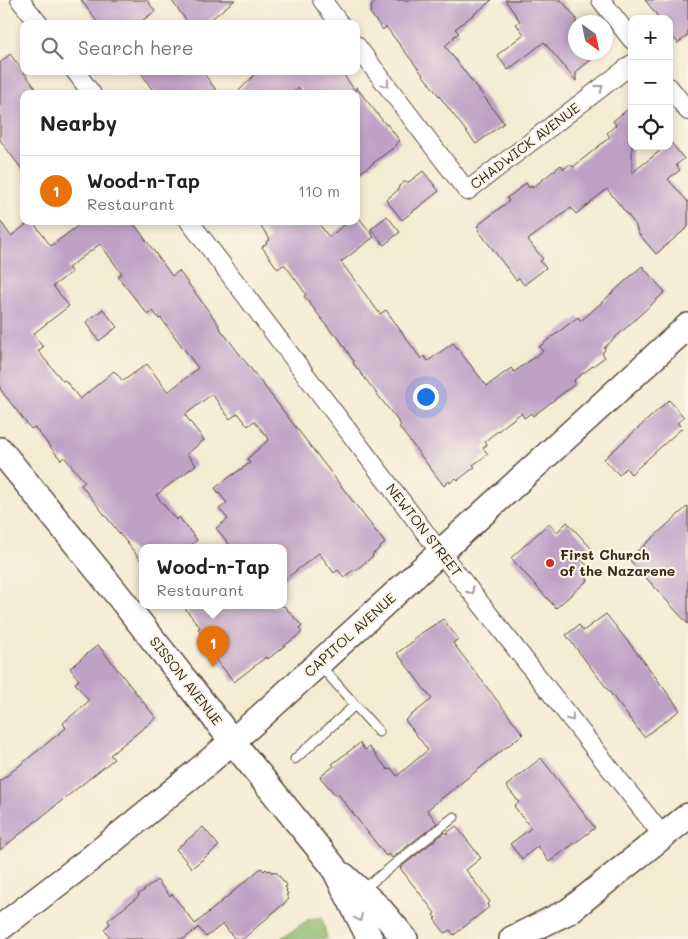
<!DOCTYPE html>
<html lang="en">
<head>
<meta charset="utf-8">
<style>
	:root { --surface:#fff; --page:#f2f2f2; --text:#222; --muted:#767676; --line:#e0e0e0; --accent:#1a73e8 }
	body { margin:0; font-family:Mali,sans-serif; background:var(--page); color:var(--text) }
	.controls { position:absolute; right:15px; top:15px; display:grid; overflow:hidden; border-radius:10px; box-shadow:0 2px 8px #0003 }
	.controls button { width:45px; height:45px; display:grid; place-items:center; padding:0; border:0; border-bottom:1px solid var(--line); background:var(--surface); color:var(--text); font:25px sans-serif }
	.compass { position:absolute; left:568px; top:15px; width:45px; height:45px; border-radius:50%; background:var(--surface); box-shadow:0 2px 8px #0003; rotate:147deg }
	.you { position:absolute; left:425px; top:396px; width:18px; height:18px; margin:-12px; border:4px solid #fff; border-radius:50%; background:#1a73e8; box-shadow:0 0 0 8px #1a73e833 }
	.badge { display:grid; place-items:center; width:32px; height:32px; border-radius:50%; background:var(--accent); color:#fff; font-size:16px; font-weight:700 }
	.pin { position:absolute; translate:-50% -41px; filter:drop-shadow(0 1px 2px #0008) }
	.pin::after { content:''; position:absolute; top:26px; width:18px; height:15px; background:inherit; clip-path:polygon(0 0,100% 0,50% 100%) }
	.popup { position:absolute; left:139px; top:544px; width:148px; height:65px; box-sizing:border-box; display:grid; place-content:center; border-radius:10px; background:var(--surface); filter:drop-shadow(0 1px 4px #0005); font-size:16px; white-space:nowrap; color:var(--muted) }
	.popup b { font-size:19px; color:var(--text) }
	.popup::after { content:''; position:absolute; left:50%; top:100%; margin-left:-10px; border:10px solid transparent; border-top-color:var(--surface) }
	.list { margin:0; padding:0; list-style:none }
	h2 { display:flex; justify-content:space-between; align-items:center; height:65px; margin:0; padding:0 20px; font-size:21px }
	h2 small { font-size:16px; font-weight:400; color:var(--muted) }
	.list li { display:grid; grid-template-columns:32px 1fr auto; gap:15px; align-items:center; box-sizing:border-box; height:70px; padding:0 20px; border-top:1px solid var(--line) }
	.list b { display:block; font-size:19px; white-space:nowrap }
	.list p { margin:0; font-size:16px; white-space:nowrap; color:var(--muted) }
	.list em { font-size:16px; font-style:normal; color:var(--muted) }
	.icon { flex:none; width:28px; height:28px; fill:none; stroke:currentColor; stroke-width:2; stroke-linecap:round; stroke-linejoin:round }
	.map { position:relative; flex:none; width:688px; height:939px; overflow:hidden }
	.search { position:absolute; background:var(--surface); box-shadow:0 2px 8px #0003; left:20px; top:20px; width:340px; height:55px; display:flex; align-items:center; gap:12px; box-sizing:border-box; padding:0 18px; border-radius:10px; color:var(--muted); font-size:19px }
	.panel { position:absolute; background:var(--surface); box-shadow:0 2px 8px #0003; left:20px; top:90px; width:340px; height:135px; border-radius:10px }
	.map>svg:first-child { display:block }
	.forest { fill:#91b96f; stroke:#667246 }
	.building { fill:#c0a1c6; fill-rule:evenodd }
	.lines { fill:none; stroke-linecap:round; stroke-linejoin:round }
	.lane-casing { stroke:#574739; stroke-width:11 }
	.street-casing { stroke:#574739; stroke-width:20 }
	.secondary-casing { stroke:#574739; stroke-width:28 }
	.lane { stroke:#fff; stroke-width:9 }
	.street { stroke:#fff; stroke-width:18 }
	.secondary { stroke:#fff; stroke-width:25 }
	.oneway { stroke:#a79f9a }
	.poi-dot { fill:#c8321e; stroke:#fcf5e5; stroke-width:2 }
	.labels { text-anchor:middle; stroke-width:4.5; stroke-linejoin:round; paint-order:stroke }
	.street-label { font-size:14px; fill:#3b2a1e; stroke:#fcf5e5 }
	.poi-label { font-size:14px; font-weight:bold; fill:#3b2a1e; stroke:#fcf5e5; text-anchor:start }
</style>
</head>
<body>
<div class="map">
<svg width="688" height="939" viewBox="0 0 688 939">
	<rect width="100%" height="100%" fill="#fcf5e5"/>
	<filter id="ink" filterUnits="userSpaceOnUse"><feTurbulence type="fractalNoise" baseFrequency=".02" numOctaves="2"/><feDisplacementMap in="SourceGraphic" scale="10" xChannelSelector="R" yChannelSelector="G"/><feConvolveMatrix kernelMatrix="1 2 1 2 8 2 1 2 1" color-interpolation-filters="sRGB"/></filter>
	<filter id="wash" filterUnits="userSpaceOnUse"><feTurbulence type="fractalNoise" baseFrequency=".0096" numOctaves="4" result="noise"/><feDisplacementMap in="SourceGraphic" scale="20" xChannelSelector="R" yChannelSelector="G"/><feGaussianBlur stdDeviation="1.12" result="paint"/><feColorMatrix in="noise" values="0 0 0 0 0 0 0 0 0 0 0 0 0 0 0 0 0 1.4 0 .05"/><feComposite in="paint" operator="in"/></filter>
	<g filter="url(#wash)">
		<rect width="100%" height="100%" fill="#f4ebd3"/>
		<!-- forest -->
		<path class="forest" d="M322 917 327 939H280L309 919Z"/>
		<g id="blocks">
			<!-- building -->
			<path class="building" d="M81 0H147L155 11 138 24H99Z
				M171 0H235L205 24H189Z
				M379 0H492L455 29 459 33 453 37 454 38 445 46 504 123 476 144 386 27 383 30 370 13 372 5Z
				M505 0H561L576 18V52H600L576 72V81L544 42 508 70 497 55 524 34 516 24 520 21Z
				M645 0H688V35L678 43 669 32V19H660Z
				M10 54 40 94H24V172L0 140V63Z
				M140 71H202L219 94H155Z
				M258 71H341L356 92V87L386 125 387 124 400 141 396 144 397 145 356 176V94H304L299 88 291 94H236Z
				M632 106V173L666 146H669V144L671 142 684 159 676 165 680 170 668 179 688 202V227L656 254 638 233 635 224 607 189 576 214 571 208 528 240 543 259 540 261 546 268 524 285 519 278 516 280 478 230 480 228 477 226 509 201 507 198 526 183 529 188 531 186 532 188 561 165 564 169 570 164 573 167 610 137 607 133 616 125 613 121Z
				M423 171 439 191 402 220 386 200 398 190 399 186 404 182H409Z
				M357 215 374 237 341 262 380 314 386 310 421 359 424 356 428 361 453 343 487 386 511 368 514 372 543 351 539 347 578 317 581 321 642 266 665 292 604 348 605 350 602 353 605 357 574 380 575 384 533 416 531 413 524 418 521 413 485 441 487 445 483 448 488 454 473 465 475 467 458 480 456 478 450 483 449 481 444 486 399 427 401 425 353 363 354 362 336 334 334 335 304 296 306 294 285 265H283L278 269 262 247 267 243 266 242 270 239 257 221H317L329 237 349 221H356Z
				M387 216 400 232 384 245 371 229Z
				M0 221 11 236 31 221H32L51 246 84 221H132L172 276 179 271 219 325 218 326 385 543 372 555 373 556 356 570 355 569 344 577 338 570 334 573 319 553 283 581V548H232L216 528 228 519 219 509 227 503 215 488 231 476 250 463 247 459 269 439 254 421 248 426 238 413 230 419 212 394 185 415 204 440 187 454 196 465 156 495 176 520 179 517 197 540 188 548H143V563L81 485 85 482 64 457 61 460 34 427 31 429 0 389ZM100 244 122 274 118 277 148 315 153 311 159 319 161 318 198 368 168 392 147 364 123 381 114 371 80 399 65 380 63 381 38 351 43 347 33 334 69 306 53 286 72 272 68 268Z
				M103 309 117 327 99 341 86 322Z
				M669 400 684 417 677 423 682 428 631 474 626 468 619 475 604 459Z
				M688 506V624L629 559Z
				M567 522 592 549 581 559 589 568 588 569 590 571 586 574 588 576 586 578 588 580 556 608 511 558 549 523 557 532Z
				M183 606H284L302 626 299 629 302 632 268 659 266 657 234 682 204 644 207 641 198 629 200 627Z
				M606 614 645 663 680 710 644 737 566 635 579 625 583 631Z
				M443 619 458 639 453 643 523 734 427 810 437 823 392 858 389 854 386 856 338 794 336 796 320 777 334 766 332 764 360 743 365 750 369 747 388 770 391 768 397 776 428 750 405 720 432 699 397 653 415 640 414 638Z
				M98 645 156 718 110 755 114 759 0 850V781L66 728 63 723 89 701 75 683 79 680 70 668Z
				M541 758 595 828 549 862 538 846 522 859 510 844 531 828 514 806 519 802 506 786Z
				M456 826 481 858 466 870 490 902 487 905 489 907 454 935 450 930 445 933 434 919 436 918 433 915 435 913 400 868 445 832 446 834Z
				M203 827 219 846 192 868 176 849Z
				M261 868 264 871 266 869 268 871 270 870 272 873 273 871 275 873 276 872 287 886 285 887 287 890 286 891 288 894 286 895 289 899 243 939 234 938 223 924 206 937 198 927V928L184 939H111L104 929 110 924 108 920 139 896 138 895 157 880 170 896 172 894 195 924Z"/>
		</g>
	</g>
	<g filter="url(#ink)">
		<use href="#blocks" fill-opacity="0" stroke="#574739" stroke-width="1"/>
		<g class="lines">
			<!-- lane casing -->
			<g class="lane-casing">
				<path id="lane" d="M355 705 379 732
					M295 759 355 705 319 664
					M361 891 454 817"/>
			</g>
			<!-- street casing -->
			<g class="street-casing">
				<path id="street" d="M20 0 39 24
					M322 0 340 24
					M601 0 632 40
					M356 45 467 191 632 64
					M75 71 92 94
					M669 87 688 111
					M189 221 440 552 663 836"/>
			</g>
			<!-- secondary casing -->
			<g class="secondary-casing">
				<path id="secondary" d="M0 450 117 594 207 708 232 741 333 866 370 939
					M344 876 379 908 405 939
					M0 928 90 859 205 765 259 718 688 326
					M512 939 569 911 688 816"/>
			</g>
			<!-- lane -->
			<use href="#lane" class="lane"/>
			<!-- street -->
			<use href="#street" class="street"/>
			<!-- secondary -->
			<use href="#secondary" class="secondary"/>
		</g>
		<!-- one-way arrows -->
		<defs><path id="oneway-chevron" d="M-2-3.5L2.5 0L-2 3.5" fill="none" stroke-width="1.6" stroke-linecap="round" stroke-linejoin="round" transform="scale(1.25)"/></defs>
		<g class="oneway">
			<use href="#oneway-chevron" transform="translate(386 84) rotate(53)"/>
			<use href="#oneway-chevron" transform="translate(600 88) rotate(-38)"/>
			<use href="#oneway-chevron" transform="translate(471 591) rotate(52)"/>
			<use href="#oneway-chevron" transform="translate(571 718) rotate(52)"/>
			<use href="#oneway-chevron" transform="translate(359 918) rotate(64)"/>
		</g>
	</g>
	<!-- markers -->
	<circle class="poi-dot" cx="550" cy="563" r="5"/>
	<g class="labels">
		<!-- street labels -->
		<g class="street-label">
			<text transform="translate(525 146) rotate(-37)" y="5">CHADWICK AVENUE</text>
			<text transform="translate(424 530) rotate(52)" y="5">NEWTON STREET</text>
			<text transform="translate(350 635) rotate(-42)" y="5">CAPITOL AVENUE</text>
			<text transform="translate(186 681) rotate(52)" y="5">SISSON AVENUE</text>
		</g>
		<!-- poi labels -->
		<g class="poi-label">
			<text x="560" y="560">First Church<tspan x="560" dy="16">of the Nazarene</tspan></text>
		</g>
	</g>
</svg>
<div class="controls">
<button>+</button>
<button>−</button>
<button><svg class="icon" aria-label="locate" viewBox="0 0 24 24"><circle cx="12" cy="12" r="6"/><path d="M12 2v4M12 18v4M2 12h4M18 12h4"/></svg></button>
</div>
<svg class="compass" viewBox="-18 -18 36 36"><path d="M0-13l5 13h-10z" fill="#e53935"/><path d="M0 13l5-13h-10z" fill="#767676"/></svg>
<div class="you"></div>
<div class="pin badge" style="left:213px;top:667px;background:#e8710a">1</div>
<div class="popup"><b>Wood-n-Tap</b>Restaurant</div>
<div class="search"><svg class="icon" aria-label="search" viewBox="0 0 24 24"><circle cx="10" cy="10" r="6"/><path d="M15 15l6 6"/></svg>Search here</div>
<section class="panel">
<h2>Nearby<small></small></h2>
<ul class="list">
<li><span class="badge" style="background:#e8710a">1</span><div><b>Wood-n-Tap</b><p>Restaurant</p></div><em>110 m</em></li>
</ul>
</section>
</div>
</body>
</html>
